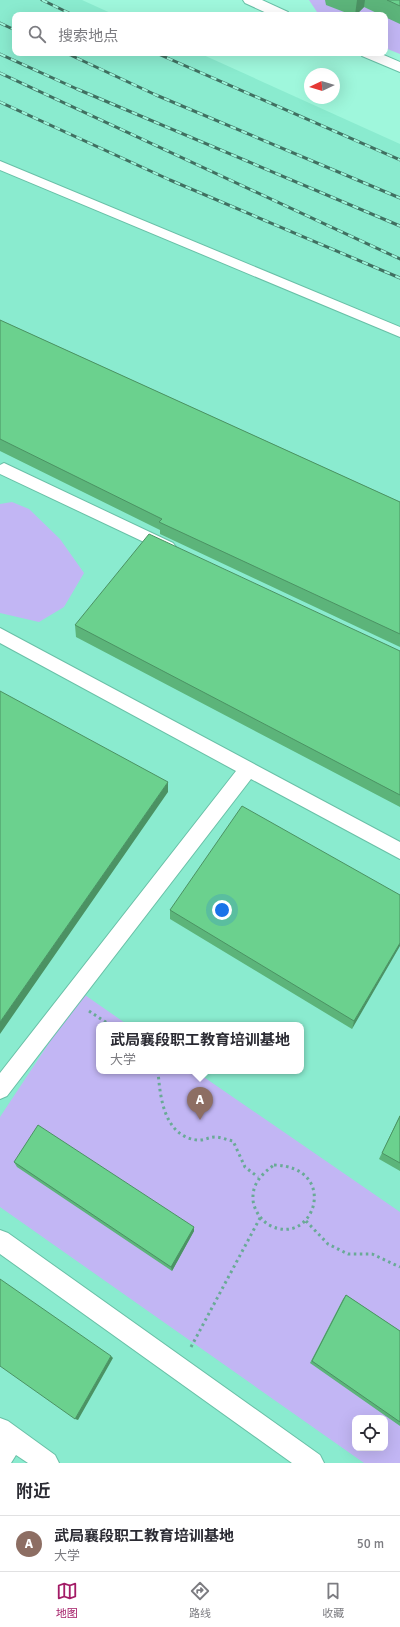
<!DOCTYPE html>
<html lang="zh">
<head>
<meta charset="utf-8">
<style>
	:root { --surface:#fff; --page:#f2f2f3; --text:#2b2b33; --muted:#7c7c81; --line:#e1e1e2; --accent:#a31b66 }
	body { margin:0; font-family:Signika,"Noto Sans SC",sans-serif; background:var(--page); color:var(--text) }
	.controls { position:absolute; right:12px; bottom:12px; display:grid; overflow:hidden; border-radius:8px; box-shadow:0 4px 16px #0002 }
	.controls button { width:36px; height:36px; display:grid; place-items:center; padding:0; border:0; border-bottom:1px solid var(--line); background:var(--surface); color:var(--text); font:20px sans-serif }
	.compass { position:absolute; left:304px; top:68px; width:36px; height:36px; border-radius:50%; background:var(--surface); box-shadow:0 4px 16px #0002; rotate:266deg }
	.you { position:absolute; left:222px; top:910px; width:14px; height:14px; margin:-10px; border:3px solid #fff; border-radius:50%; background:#1a73e8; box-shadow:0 0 0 6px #1a73e833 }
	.badge { display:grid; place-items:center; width:26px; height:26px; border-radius:50%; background:var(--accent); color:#fff; font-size:13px; font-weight:700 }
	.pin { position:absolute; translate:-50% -33px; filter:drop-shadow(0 1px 2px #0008) }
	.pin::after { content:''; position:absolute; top:21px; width:14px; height:12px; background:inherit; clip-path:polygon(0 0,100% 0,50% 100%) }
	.popup { position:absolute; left:96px; top:1022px; width:208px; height:52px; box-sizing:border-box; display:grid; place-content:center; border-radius:8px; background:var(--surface); filter:drop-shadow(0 1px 3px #0005); font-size:13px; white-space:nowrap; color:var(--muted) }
	.popup b { font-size:15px; color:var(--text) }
	.popup::after { content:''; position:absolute; left:50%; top:100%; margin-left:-8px; border:8px solid transparent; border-top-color:var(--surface) }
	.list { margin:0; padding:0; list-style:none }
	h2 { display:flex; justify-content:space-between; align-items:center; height:52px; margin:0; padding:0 16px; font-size:17px }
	h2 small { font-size:13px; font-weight:400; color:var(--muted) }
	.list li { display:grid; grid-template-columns:26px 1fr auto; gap:12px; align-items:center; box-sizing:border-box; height:56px; padding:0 16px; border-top:1px solid var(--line) }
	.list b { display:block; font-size:15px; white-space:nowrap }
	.list p { margin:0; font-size:13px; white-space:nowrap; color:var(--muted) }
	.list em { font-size:13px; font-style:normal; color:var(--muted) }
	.icon { flex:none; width:22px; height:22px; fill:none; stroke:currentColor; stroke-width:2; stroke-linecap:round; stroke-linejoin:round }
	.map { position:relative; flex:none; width:400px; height:1463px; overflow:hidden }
	.search { position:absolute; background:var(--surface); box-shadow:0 4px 16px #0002; left:12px; right:12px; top:12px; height:44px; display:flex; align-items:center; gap:10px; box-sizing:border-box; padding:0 14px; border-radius:8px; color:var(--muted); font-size:15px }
	.sheet { height:108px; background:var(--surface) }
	nav { display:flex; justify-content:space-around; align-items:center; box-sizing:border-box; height:56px; border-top:1px solid var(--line); background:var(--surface); font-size:11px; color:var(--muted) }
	nav a { display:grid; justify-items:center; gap:2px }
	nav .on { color:var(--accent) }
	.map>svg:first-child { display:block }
	.built { fill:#8aebcf; fill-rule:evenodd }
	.green { fill:#c2b6f4; fill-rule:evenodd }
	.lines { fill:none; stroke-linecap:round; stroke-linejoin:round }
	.service-casing { stroke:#69c0a7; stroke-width:2 }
	.tertiary-casing { stroke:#69c0a7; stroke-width:2 }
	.path { stroke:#69aa96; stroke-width:3; stroke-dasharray:2.5 3.5; stroke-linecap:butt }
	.service { fill:#fff; fill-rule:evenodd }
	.tertiary { fill:#fff; fill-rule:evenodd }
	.rail-casing { stroke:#407061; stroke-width:3 }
	.rail { stroke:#9ff7dc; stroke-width:2; stroke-dasharray:6; stroke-linecap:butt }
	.wall { fill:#5cb47a }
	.shaded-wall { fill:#4b9263 }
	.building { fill:#6bd18e; stroke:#4b9263 }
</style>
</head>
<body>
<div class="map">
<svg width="400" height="1463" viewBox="0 0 400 1463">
	<rect width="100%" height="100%" fill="#9ff7dc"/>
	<!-- built -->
	<path class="built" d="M0 0H82L115 15H15V53H199L400 144V1463H0ZM99 1025H301V1071H99ZM355 1418H385V1448H355Z"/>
	<!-- green -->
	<path class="green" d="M309 0H400V54L385 48V15H319Z
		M12 502 29 509 60 539 84 573 64 607 39 622 0 613V504Z
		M82 993 128 1025H99V1071H195L400 1212V1463H364L0 1207V1117ZM355 1418H385V1448H355Z"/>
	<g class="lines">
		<!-- service casing -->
		<g class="service-casing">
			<path id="service" d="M0 161 400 327V337L0 170Z
				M4 463 173 543 176 547 173 551 168 553 163 551 0 474V465Z
				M0 628 400 842V859L251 779 7 1096 0 1099V1073L236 771 0 643Z
				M0 1230 8 1233 320 1455 324 1463H292L0 1254Z
				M0 1418 8 1421 55 1455 59 1463H28L16 1455 11 1463H0Z"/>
		</g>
		<!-- tertiary casing -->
		<g class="tertiary-casing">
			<path id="tertiary" d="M243 0H262L288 12 290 15H271L245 3Z
				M360 53H379L400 62V72L362 56Z"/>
		</g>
		<!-- path -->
		<path class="path" d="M89 1011 110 1025
			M158 1071C160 1097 164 1136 197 1140 203 1141 209 1137 215 1137 221 1137 227 1140 233 1141L245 1167 258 1177
			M274 1165C341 1167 314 1249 269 1225 261 1220 254 1210 253 1200 252 1183 262 1174 274 1165Z
			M306 1221 328 1244 348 1254H372L400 1267
			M191 1347 260 1218"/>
		<!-- service -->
		<use href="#service" class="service"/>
		<!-- tertiary -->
		<use href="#tertiary" class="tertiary"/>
		<!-- rail casing -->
		<g class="rail-casing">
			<path id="rail" d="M42 0 73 15
				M0 23 15 30
				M66 53 156 95 400 198
				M156 53 400 160
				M0 54 77 89 400 226
				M0 73 400 259
				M0 102 170 180 400 278"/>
		</g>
		<!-- rail -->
		<use href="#rail" class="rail"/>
	</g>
	<!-- wall -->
	<path class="wall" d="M325 0H400V24L385 17V15H381L364 7 356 15H352L326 5Z
		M0 320 400 502V647L160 534V530L0 451Z
		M75 625 400 651V807L76 637Z
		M400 895 352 1029 170 919V910Z
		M400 1115V1171L379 1159Z
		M14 1162 194 1231 172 1271 17 1167Z
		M346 1295 400 1331V1426L310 1363 343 1299Z"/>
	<!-- shaded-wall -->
	<path class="shaded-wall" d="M357 0H365L364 7 356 15H355Z
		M168 782V792L0 1034V1022Z
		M400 943V946L352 1029 354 1021Z
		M194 1227V1231L172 1271 171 1267Z
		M111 1356 113 1358 78 1420 75 1419Z"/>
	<!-- building -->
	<path class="building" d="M387 0H400V6Z
		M0 320 400 502V634L159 522 162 519 0 439Z
		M149 534 400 651V795L75 625Z
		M0 691 168 782 0 1022Z
		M242 806 400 895V943L354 1021 170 910Z
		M400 1116V1163L382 1153Z
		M38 1125 194 1227 171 1267 14 1162Z
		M0 1279 111 1356 75 1419 0 1366Z
		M346 1295 400 1331V1422L312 1361Z"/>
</svg>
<div class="controls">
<button><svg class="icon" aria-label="locate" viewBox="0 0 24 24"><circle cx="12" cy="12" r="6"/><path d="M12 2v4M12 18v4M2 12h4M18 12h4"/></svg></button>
</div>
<svg class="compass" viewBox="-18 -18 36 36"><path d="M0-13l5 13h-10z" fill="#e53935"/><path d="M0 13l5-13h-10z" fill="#7c7c81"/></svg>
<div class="you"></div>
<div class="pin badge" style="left:200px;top:1120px;background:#8d6e63">A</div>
<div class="popup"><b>武局襄段职工教育培训基地</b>大学</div>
<div class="search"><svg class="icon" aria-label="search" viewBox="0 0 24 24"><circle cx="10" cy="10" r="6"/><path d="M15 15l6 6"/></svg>搜索地点</div>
</div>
<section class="sheet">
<h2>附近<small></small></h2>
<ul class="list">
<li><span class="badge" style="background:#8d6e63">A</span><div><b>武局襄段职工教育培训基地</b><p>大学</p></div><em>50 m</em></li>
</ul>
</section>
<nav>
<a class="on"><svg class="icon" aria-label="map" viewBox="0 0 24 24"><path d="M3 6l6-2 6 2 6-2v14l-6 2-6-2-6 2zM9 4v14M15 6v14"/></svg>地图</a>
<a><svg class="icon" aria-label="directions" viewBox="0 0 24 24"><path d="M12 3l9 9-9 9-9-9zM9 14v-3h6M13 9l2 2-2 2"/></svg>路线</a>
<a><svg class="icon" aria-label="saved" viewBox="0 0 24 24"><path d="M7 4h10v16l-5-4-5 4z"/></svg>收藏</a>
</nav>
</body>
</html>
